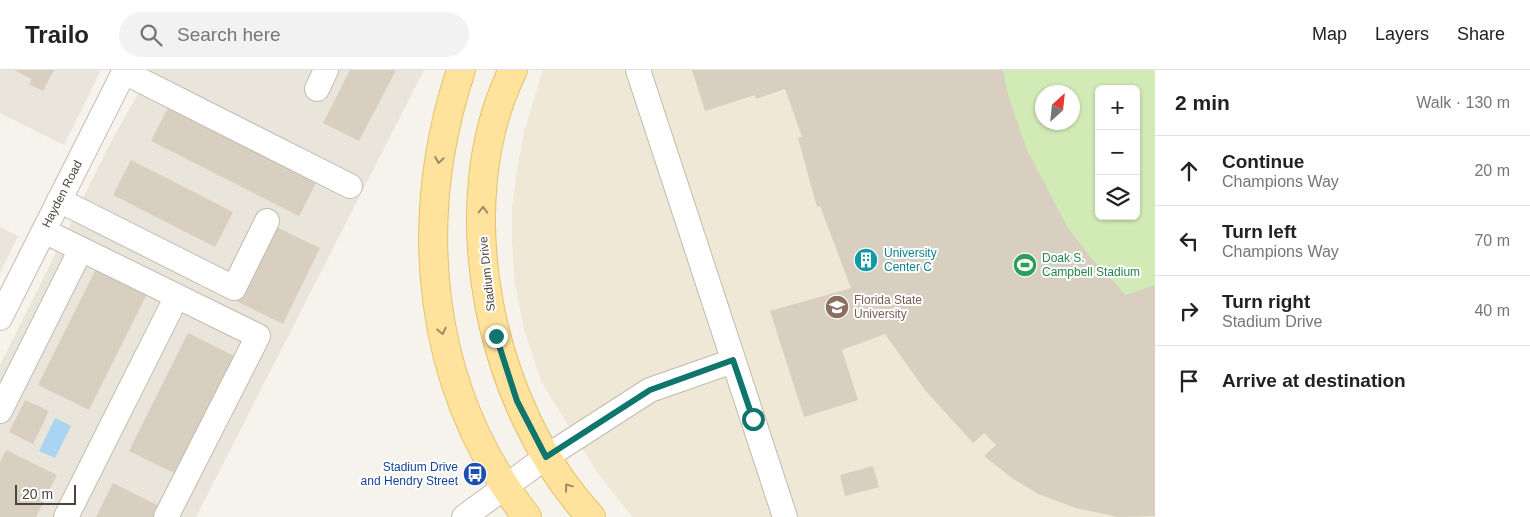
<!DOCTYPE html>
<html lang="en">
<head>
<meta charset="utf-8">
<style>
	:root { --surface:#fff; --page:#f2f2f2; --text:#222; --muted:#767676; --line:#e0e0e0 }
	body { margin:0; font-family:Helvetica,sans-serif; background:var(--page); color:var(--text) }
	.controls { position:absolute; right:15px; top:15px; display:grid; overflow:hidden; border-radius:8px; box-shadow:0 1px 4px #0004 }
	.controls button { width:45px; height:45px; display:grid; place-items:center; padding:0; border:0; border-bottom:1px solid var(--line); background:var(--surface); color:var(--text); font:25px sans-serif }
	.compass { position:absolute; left:1035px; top:15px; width:45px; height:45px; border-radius:50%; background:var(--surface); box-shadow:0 1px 4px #0004; rotate:27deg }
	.scale { position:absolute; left:15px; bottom:12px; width:61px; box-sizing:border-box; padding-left:5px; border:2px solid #4b4439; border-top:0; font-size:14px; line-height:18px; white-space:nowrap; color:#4b4439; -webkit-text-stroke:4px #fff; paint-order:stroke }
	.stop { position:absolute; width:15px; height:15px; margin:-11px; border:4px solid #0f766e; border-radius:50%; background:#fff }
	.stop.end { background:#0f766e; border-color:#fff; box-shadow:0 1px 5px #0008 }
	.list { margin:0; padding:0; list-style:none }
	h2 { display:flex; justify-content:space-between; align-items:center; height:65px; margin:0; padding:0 20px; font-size:21px }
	h2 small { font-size:16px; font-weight:400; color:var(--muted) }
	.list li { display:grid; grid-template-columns:32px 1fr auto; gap:15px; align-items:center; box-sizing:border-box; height:70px; padding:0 20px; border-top:1px solid var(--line) }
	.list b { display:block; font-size:19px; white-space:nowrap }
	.list p { margin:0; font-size:16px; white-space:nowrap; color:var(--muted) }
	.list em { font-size:16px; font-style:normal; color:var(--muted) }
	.icon { flex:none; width:28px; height:28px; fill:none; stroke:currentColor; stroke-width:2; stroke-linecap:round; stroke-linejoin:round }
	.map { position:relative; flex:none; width:1155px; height:447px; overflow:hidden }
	header { display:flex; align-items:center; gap:30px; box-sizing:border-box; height:70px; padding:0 25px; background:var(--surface); border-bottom:1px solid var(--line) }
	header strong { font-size:24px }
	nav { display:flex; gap:28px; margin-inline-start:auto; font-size:18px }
	.search { width:350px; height:45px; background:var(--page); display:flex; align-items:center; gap:12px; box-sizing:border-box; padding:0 18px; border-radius:28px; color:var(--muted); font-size:19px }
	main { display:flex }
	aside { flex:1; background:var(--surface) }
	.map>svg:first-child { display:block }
	.residential { fill:#eae5da }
	.education { fill:#efe8d6; fill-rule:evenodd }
	.green { fill:#d2eab5; fill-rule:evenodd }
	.water { fill:#a9d4f2 }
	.building { fill:#d8cfc1 }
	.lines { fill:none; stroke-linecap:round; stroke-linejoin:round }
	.minor-casing { stroke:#c2bbae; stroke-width:26 }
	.major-casing { stroke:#e6c16a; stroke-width:30 }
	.minor { stroke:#fff; stroke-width:24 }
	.major { stroke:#ffe39c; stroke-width:28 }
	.oneway { stroke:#9c8c66 }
	.route { stroke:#0f766e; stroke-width:6 }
	.labels { text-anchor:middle; stroke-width:4; stroke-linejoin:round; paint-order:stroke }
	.street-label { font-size:12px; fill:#4b4439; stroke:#fff }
	.culture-label { font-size:12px; fill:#0d838f; stroke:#fff; text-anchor:start }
	.leisure-label { font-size:12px; fill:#27864d; stroke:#fff; text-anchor:start }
	.education-label { font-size:12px; fill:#785e54; stroke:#fff; text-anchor:start }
	.transit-label { font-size:12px; fill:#164399; stroke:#fff; text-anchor:end }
</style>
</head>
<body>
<header>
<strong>Trailo</strong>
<div class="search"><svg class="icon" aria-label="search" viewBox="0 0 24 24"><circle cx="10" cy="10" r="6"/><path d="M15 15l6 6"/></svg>Search here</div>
<nav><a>Map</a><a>Layers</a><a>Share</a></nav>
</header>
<main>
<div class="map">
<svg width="1155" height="447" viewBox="0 0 1155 447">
	<rect width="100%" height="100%" fill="#f6f3ec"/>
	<!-- residential -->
	<path class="residential" d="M0 0H101L64 75 0 43Z
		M151 0H424L196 447H0V295L112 70Z
		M0 157 18 166 0 203Z"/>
	<!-- education -->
	<path class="education" d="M543 0H1155V447H632L597 402 541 311 524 259 515 214 512 171V138L517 99 524 62ZM1099 19H1136V146H1099ZM1042 22H1072V52H1042Z"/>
	<!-- green -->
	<path class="green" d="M835 0H1155V414ZM1099 19H1136V146H1099ZM1042 22H1072V52H1042Z"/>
	<!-- water -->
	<path class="water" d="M55 348 71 356 55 388 39 381Z"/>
	<!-- building -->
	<path class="building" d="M14 0H54L43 21 29 14 32 9Z
		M350 0H396L359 71 323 53Z
		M692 0H1003L1008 25 1027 80 1068 158 1091 188 1126 225 1155 215V446L1118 447 1076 438 1038 424 1012 408 984 386 996 375 984 363 973 373 925 320 885 264 842 280 858 330 804 347 770 241 851 218 820 136 817 137 798 68 802 67 785 19 756 29 755 25 705 41Z
		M168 38 316 113 299 146 151 71Z
		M131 90 233 142 215 177 113 125Z
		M272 155 320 178 283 254 236 231Z
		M97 197 148 222 89 340 38 315Z
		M188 263 238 288 180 406 129 381Z
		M25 330 49 341 33 374 9 362Z
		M6 380 57 405 36 447H0V392Z
		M873 396 879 417 845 426 840 405Z
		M113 413 163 438 159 447H96Z"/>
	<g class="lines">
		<!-- minor casing -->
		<g class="minor-casing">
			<path id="minor" d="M638 0 785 447
				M124 2 350 116
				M317 19 326 0
				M59 130 234 218 267 151
				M44 161 258 266 166 447
				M0 248 125 0
				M0 341 81 179
				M66 447 177 226
				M464 447 546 387 650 320 733 291"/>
		</g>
		<!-- major casing -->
		<g class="major-casing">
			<path id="major" d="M461 0C411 152 426 318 527 447
				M513 0C446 136 490 338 591 447"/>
		</g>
		<!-- minor -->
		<use href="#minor" class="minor"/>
		<!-- major -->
		<use href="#major" class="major"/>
	</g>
	<!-- one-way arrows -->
	<defs><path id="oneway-chevron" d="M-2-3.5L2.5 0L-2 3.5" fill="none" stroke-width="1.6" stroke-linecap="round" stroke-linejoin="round" transform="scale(1.25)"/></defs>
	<g class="oneway">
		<use href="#oneway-chevron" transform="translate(439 90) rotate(99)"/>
		<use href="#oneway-chevron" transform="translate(483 140) rotate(-89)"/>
		<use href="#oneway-chevron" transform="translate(442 261) rotate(78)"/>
		<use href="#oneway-chevron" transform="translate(568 417) rotate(-127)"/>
	</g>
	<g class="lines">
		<!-- route -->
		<path class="route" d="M496 266 517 331 546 387 650 320 733 290 753 349"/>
	</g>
	<!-- icons -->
	<defs>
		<g id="building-disc" transform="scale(1.25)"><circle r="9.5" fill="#0f9aa8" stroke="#fff"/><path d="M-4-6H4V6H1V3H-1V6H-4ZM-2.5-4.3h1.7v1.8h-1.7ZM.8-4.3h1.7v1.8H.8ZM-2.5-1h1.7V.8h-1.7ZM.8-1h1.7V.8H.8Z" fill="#fff"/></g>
		<g id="stadium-disc" transform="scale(1.25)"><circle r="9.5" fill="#2e9e5b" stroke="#fff"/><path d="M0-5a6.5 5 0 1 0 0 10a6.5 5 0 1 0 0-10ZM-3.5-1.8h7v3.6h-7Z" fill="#fff"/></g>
		<g id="university-disc" transform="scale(1.25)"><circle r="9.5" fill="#8d6e63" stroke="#fff"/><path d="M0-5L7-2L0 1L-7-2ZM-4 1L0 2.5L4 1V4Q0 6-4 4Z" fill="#fff"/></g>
		<g id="bus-disc" transform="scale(1.25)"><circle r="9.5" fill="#1a4fb4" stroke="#fff"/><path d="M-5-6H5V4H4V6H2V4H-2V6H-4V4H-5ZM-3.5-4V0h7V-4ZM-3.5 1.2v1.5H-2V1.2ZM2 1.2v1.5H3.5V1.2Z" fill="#fff"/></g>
	</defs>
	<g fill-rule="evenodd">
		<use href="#building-disc" x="866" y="190"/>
		<use href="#stadium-disc" x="1025" y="195"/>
		<use href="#university-disc" x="837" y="237"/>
		<use href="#bus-disc" x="475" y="404"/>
	</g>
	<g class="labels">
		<!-- street labels -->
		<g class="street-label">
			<text transform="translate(62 124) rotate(-63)" y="4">Hayden Road</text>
			<text transform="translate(487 204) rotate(-96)" y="4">Stadium Drive</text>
		</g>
		<!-- culture labels -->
		<g class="culture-label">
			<text x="884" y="187">University<tspan x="884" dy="14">Center C</tspan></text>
		</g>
		<!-- leisure labels -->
		<g class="leisure-label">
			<text x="1042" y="192">Doak S.<tspan x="1042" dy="14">Campbell Stadium</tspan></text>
		</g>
		<!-- education labels -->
		<g class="education-label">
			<text x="854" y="234">Florida State<tspan x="854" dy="14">University</tspan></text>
		</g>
		<!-- transit labels -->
		<g class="transit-label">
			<text x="458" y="401">Stadium Drive<tspan x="458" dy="14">and Hendry Street</tspan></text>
		</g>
	</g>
</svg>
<div class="controls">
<button>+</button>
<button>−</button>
<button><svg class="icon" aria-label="layers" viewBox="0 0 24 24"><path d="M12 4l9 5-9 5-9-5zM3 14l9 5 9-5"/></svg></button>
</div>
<svg class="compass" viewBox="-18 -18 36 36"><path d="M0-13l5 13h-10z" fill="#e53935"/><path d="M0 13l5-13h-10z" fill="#767676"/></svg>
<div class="scale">20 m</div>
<div class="stop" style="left:753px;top:349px"></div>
<div class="stop end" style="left:496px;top:266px"></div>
</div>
<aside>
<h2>2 min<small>Walk · 130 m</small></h2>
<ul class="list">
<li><svg class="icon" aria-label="ahead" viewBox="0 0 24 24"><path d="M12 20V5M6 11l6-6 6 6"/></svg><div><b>Continue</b><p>Champions Way</p></div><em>20 m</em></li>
<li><svg class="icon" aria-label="left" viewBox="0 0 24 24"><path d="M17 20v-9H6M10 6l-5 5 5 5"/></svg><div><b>Turn left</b><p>Champions Way</p></div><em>70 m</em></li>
<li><svg class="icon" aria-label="right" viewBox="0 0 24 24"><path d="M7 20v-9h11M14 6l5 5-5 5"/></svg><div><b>Turn right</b><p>Stadium Drive</p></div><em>40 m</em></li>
<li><svg class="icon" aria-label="arrive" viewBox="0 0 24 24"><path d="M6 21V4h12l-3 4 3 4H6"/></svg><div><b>Arrive at destination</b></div></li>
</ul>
</aside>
</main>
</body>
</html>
